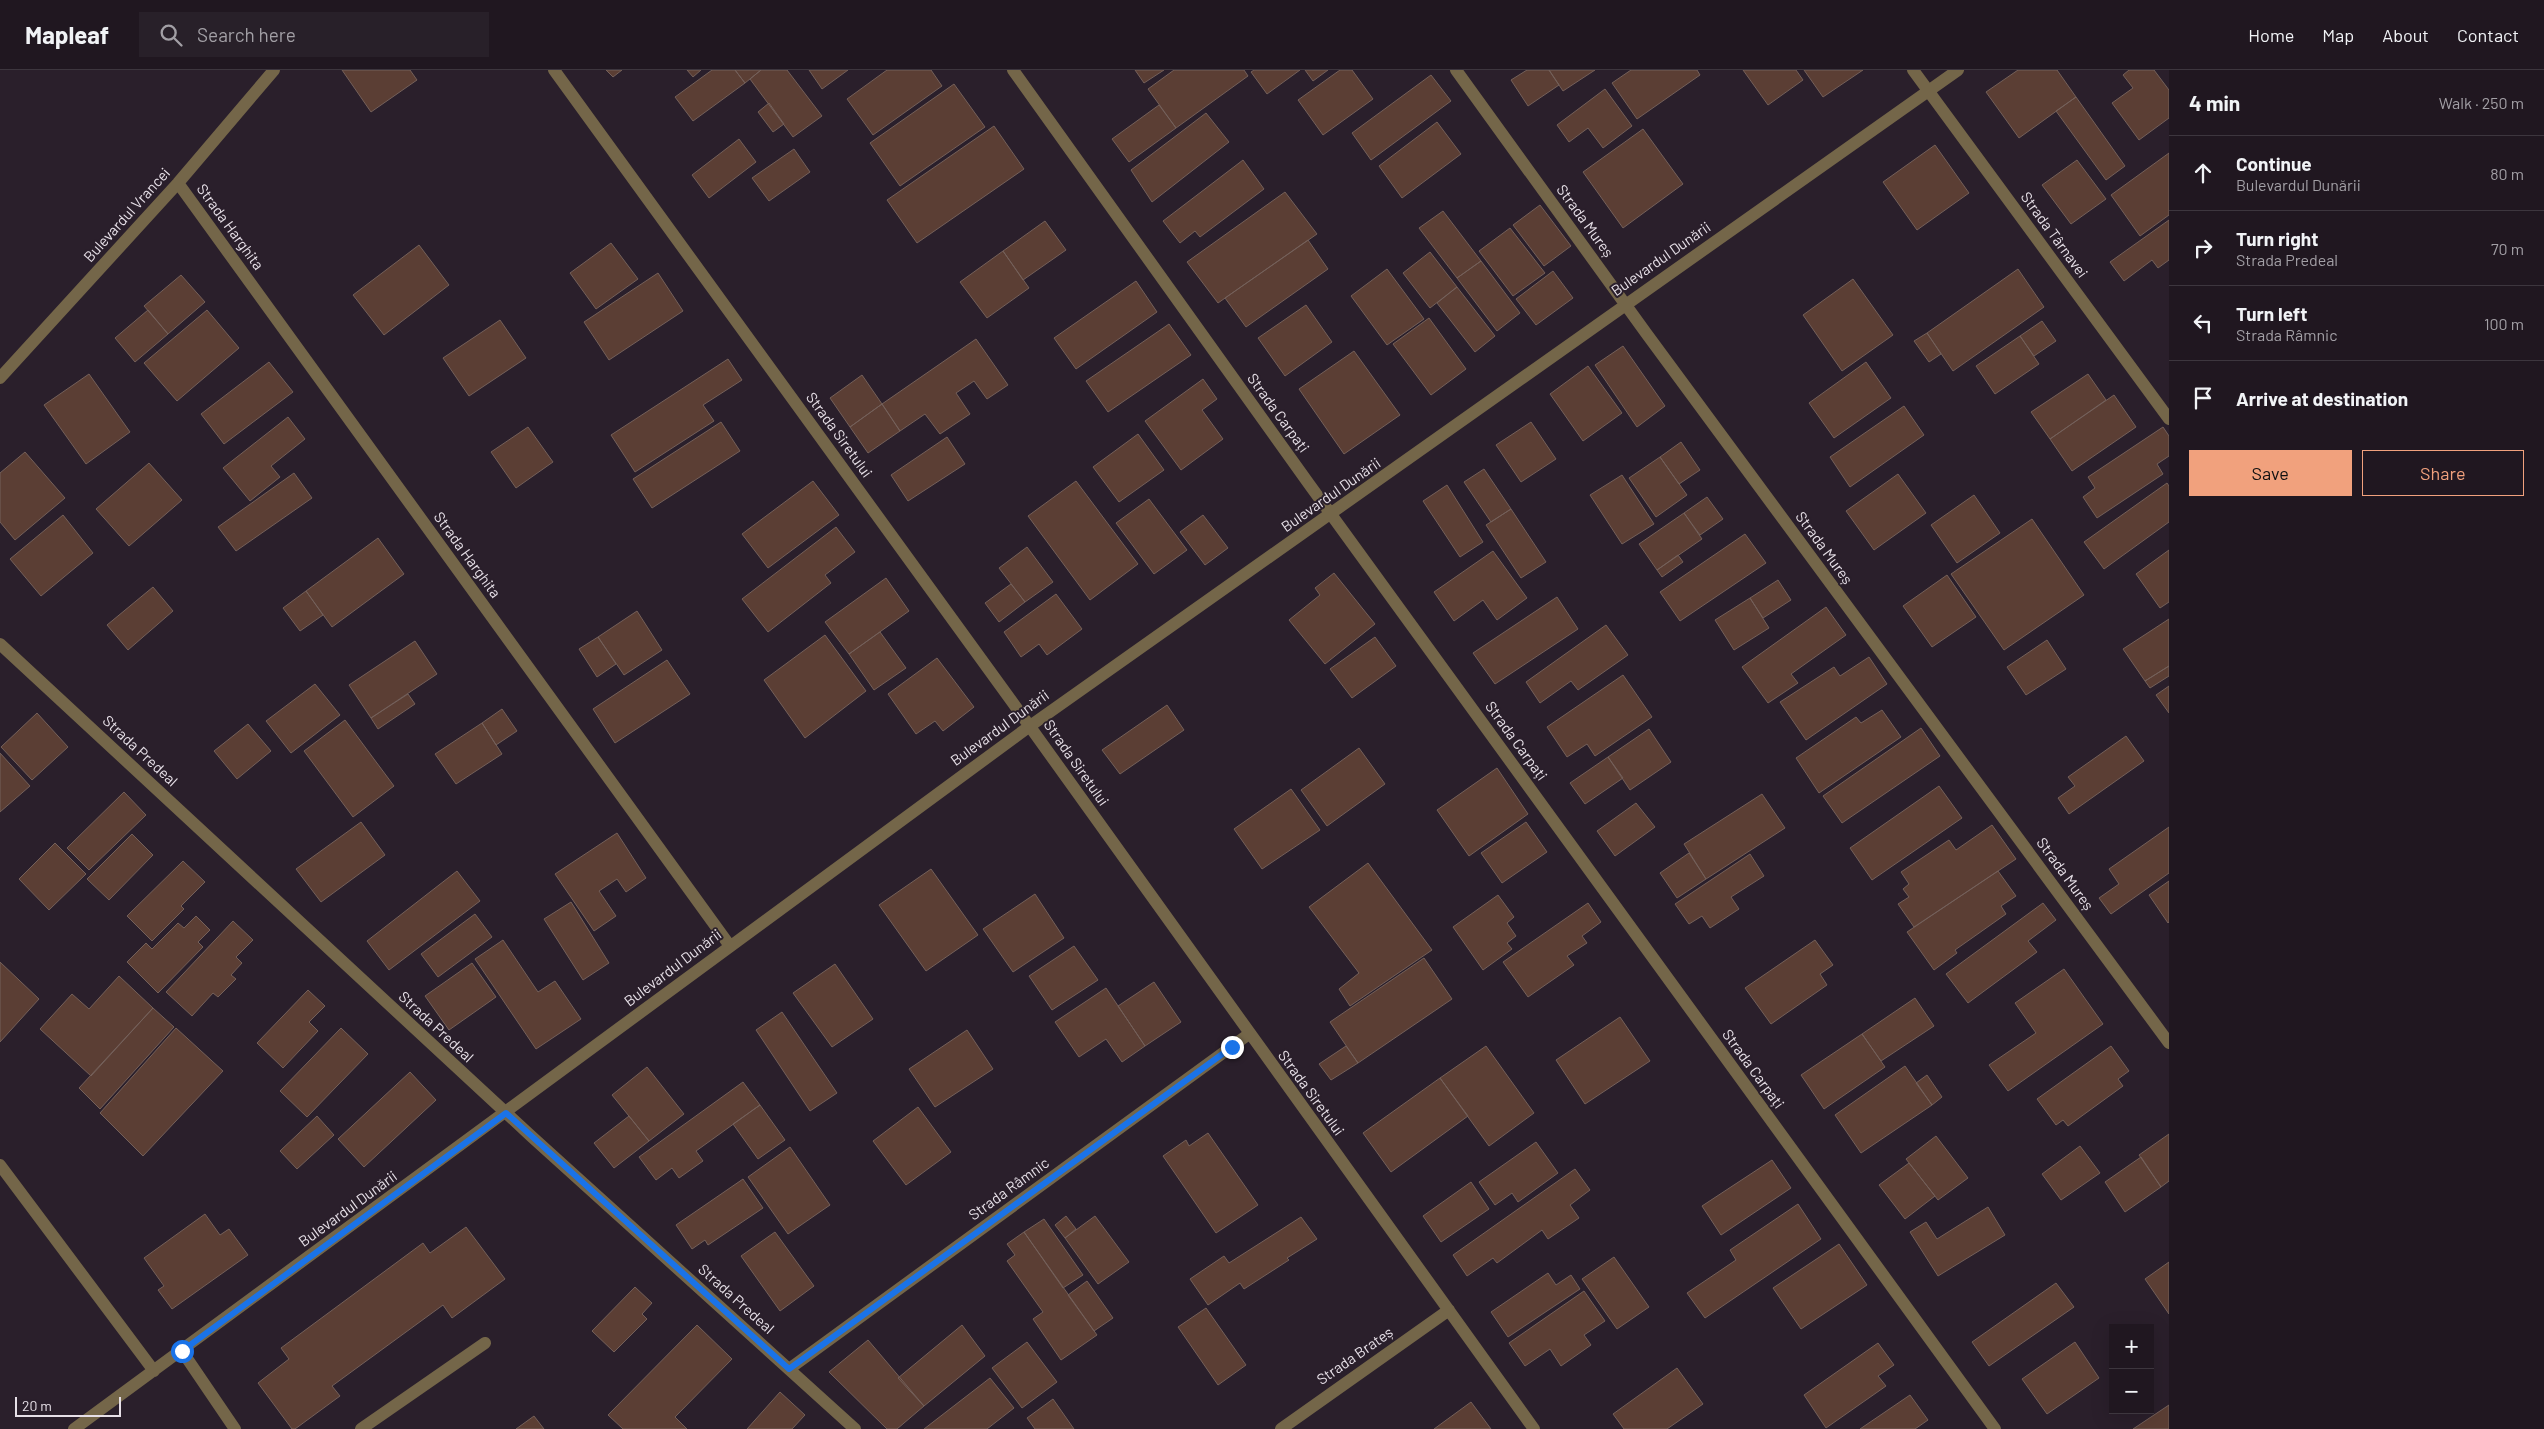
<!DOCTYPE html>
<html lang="en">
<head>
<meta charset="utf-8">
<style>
	:root { --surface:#201720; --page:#282029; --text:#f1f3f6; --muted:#a29fa5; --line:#3d363e; --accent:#f1a17d }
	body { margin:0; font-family:Barlow,sans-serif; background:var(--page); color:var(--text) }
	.controls { position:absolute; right:15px; bottom:15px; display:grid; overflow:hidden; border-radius:0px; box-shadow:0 5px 20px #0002 }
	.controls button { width:45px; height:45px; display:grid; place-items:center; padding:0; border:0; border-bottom:1px solid var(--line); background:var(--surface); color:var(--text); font:25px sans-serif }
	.scale { position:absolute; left:15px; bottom:12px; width:106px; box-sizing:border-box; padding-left:5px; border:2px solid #e7e0e8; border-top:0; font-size:14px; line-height:18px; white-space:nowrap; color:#e7e0e8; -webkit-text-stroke:4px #2a1f2b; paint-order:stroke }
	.stop { position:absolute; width:15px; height:15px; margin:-11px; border:4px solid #1a73e8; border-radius:50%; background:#fff }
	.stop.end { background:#1a73e8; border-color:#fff; box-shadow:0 1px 5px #0008 }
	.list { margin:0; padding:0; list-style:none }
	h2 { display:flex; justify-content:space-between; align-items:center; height:65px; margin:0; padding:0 20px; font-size:21px }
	h2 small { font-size:16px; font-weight:400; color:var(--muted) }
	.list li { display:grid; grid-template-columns:32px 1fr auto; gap:15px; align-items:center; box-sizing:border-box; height:75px; padding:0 20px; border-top:1px solid var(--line) }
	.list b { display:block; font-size:19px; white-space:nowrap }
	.list p { margin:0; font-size:16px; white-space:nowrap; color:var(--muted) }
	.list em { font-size:16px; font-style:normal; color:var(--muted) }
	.actions { display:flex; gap:10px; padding:15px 20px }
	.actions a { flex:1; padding:11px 0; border:1px solid var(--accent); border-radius:0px; text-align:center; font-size:18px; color:var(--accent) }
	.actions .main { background:var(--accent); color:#111 }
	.icon { flex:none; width:28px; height:28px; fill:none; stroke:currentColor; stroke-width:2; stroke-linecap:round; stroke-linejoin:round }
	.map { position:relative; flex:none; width:2169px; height:1359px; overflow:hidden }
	header { display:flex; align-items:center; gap:30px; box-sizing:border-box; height:70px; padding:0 25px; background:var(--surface); border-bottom:1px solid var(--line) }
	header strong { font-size:24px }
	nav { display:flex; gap:28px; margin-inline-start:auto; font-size:18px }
	.search { width:350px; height:45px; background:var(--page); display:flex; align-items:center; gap:12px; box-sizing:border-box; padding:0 18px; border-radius:0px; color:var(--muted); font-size:19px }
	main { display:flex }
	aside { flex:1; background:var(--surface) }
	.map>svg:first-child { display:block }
	.building { fill:#5b3e34; stroke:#74605a }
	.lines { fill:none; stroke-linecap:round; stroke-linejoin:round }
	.minor { stroke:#746649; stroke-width:12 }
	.route { stroke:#1a73e8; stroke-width:6 }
	.labels { text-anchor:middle; stroke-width:4; stroke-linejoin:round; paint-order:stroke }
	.street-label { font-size:15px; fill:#e7e0e8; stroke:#2a1f2b }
</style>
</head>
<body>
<header>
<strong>Mapleaf</strong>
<div class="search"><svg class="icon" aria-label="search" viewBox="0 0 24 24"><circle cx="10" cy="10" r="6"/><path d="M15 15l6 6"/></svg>Search here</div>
<nav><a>Home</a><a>Map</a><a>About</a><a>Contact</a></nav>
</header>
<main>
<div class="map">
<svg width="2169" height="1359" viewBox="0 0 2169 1359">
	<rect width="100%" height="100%" fill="#2a1f2b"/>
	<!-- building -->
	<path class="building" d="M342 0H410L417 10 371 42Z
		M606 0H622L613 7Z
		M687 0H701L693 7Z
		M712 0H735L745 13 693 51 675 27Z
		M735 0H761L745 13Z
		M761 0H787L822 46 793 67 750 9Z
		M809 0H848L822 19Z
		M887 0H931L942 16 873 65 847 29Z
		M1135 0H1164L1144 13Z
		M1174 0H1244L1248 6 1176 58 1148 19Z
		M1254 0H1300L1267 24 1251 2Z
		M1305 0H1328L1313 11Z
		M1340 0H1352L1373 29 1323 65 1298 30Z
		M1527 0H1549L1559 15 1528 36 1511 10Z
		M1549 0H1595L1563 21Z
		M1631 0H1697L1700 5 1637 49 1612 13Z
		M1743 0H1796L1803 10 1768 35Z
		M1804 0H1863L1823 27Z
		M2018 0H2057L2076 27 2019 68 1986 22Z
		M2129 0H2154L2169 20V48L2139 70 2112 33 2133 18 2123 5Z
		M1431 5 1451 31 1371 90 1352 63Z
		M954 14 985 57 900 116 870 73Z
		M1605 19 1632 56 1603 78 1588 58 1569 72 1557 55Z
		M2076 27 2125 96 2106 110 2056 41Z
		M769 33 784 54 773 62 758 42Z
		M1159 35 1176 58 1129 92 1112 69Z
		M1206 43 1229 72 1152 132 1131 100Z
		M1437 52 1461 84 1402 128 1379 96Z
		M994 56 1024 99 917 173 887 130Z
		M1643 59 1683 114 1623 158 1583 102Z
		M739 69 756 92 709 128 692 105Z
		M1935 75 1969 123 1917 160 1883 112Z
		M794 79 810 102 769 131 752 108Z
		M2169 83V145L2140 166 2111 125Z
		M1243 90 1264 119 1200 167 1195 161 1180 173 1163 151Z
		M2077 90 2106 129 2071 154 2042 115Z
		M1285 122 1317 164 1218 233 1187 192Z
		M1540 135 1571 176 1544 196 1513 155Z
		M1443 141 1481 191 1457 208 1419 158Z
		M2169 150V190L2158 198 2152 190 2124 211 2110 192Z
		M1045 151 1066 180 1023 210 1003 181Z
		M1510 158 1545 203 1513 226 1479 181Z
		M1308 170 1328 199 1246 257 1225 228Z
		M611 173 638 209 596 239 570 203Z
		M419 175 449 215 384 265 353 225Z
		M1003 181 1029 218 987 248 960 212Z
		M1430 182 1457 217 1430 238 1403 203Z
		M1481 191 1520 243 1497 261 1457 208Z
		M1387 199 1424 249 1387 275 1351 226Z
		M2018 199 2044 237 1953 301 1927 263Z
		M1553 201 1573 228 1536 255 1516 229Z
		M658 203 683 241 609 290 584 252Z
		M181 205 205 232 168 264 144 236Z
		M1853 209 1893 265 1842 301 1803 245Z
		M1136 211 1157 242 1076 299 1054 268Z
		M1457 217 1495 266 1475 282 1437 233Z
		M1306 235 1332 272 1285 306 1258 268Z
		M148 240 168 264 135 292 115 268Z
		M207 240 239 278 177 331 144 293Z
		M1429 248 1466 299 1431 325 1393 274Z
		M500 250 526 288 469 326 443 288Z
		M2042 251 2056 271 2034 286 2020 266Z
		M1169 254 1191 285 1108 342 1086 311Z
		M1927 263 1941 284 1929 292 1914 271Z
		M2020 266 2039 294 1995 324 1976 296Z
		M976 269 1008 315 987 329 974 311 956 323 970 344 940 364 925 344 900 361 882 334Z
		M1623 276 1665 336 1637 357 1595 295Z
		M1354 281 1400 345 1344 384 1299 319Z
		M728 289 742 310 703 335 714 351 635 402 611 365Z
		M269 292 293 322 224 374 201 344Z
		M1866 292 1891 328 1834 368 1809 333Z
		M1588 296 1622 343 1583 371 1550 324Z
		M89 304 130 362 86 394 44 335Z
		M2088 304 2106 330 2050 369 2031 342Z
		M862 305 882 334 850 357 830 328Z
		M1203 309 1217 329 1202 340 1223 369 1181 400 1145 351Z
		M2114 325 2136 357 2072 401 2050 369Z
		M882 334 900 361 868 383 850 357Z
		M1904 336 1924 365 1850 417 1830 387Z
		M288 347 305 369 271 396 280 407 250 431 223 398Z
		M721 352 740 381 652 438 633 409Z
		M1531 352 1556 389 1521 412 1496 375Z
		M528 357 553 392 516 418 491 382Z
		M2163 357 2169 366V386L2157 394 2163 404 2097 448 2083 427 2095 418 2088 407Z
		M1138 364 1164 400 1119 432 1093 397Z
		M947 367 965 394 908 431 891 405Z
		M1681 372 1700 400 1679 414 1660 387Z
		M25 382 65 428 15 470 0 452V403Z
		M1660 387 1687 425 1656 447 1629 408Z
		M149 393 182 430 129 476 96 439Z
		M1484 399 1511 439 1491 452 1464 412Z
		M294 403 312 428 236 481 218 457Z
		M1898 404 1926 443 1874 480 1846 441Z
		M1622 405 1654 454 1622 474 1590 425Z
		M813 411 839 445 768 498 742 464Z
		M1076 411 1138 494 1090 530 1028 446Z
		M2167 413 2169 416V452L2104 499 2084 472Z
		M1447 415 1483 472 1460 487 1423 431Z
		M1974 425 2000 463 1957 493 1931 455Z
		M1707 427 1723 449 1700 465 1684 443Z
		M1149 429 1187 480 1154 504 1116 453Z
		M1511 439 1546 492 1521 508 1486 455Z
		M1684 443 1702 469 1657 500 1639 474Z
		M63 445 93 483 41 526 10 489Z
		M1203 445 1228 478 1205 495 1180 462Z
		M2032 449 2084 525 2004 580 1951 504Z
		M836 457 855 482 825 505 831 513 768 562 742 529Z
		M1745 464 1766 493 1680 551 1660 522Z
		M378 468 404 504 332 557 306 521Z
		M1027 477 1053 512 1025 532 999 498Z
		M2169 480V532L2160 538 2136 504Z
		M1493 481 1527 528 1497 550 1483 530 1454 551 1434 522Z
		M1678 485 1683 492 1662 507 1657 500Z
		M1334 503 1375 554 1325 594 1289 550 1320 525 1315 518Z
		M1947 505 1976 547 1932 577 1903 536Z
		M886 508 909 541 849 584 825 552Z
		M1778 510 1791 530 1763 548 1750 528Z
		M1011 514 1025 532 999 552 985 533Z
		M153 517 173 541 128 580 107 555Z
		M306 521 323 545 300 561 283 538Z
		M1056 524 1082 559 1047 585 1039 574 1021 587 1004 562Z
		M1557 527 1578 559 1495 614 1473 583Z
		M1750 528 1769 558 1734 580 1715 550Z
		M1826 537 1846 565 1791 604 1798 613 1768 633 1742 597Z
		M637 541 662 580 624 605 598 567Z
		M2169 549V596L2145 611 2123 579Z
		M1606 555 1628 585 1578 620 1571 611 1540 633 1526 612Z
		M880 562 906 598 874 620 849 584Z
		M825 565 866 621 805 668 764 610Z
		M598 567 616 594 597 607 579 579Z
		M1375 567 1396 596 1352 628 1330 599Z
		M2047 570 2066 599 2026 625 2007 597Z
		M415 571 437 604 371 648 349 615Z
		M1869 587 1887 614 1806 670 1780 632 1834 597 1840 606Z
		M937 588 974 637 943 661 935 651 916 664 888 624Z
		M667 590 690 624 615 673 593 639Z
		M2169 596V606L2150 618 2145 611Z
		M1623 605 1652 647 1595 686 1587 674 1567 687 1547 657Z
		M315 614 340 645 291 683 266 651Z
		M2169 616V643L2156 625Z
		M408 624 415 634 378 659 371 648Z
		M1167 635 1184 660 1120 704 1102 680Z
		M502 639 517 661 496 675 482 653Z
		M1882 640 1901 667 1819 723 1796 688 1856 647 1861 653Z
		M37 643 68 677 32 710 1 677Z
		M345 650 394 716 353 747 304 681Z
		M482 653 502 684 456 714 435 684Z
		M248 654 271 681 237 709 214 681Z
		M1921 658 1940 686 1842 753 1823 726Z
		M1649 659 1671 692 1630 720 1608 687Z
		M2126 666 2144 691 2069 744 2058 728 2075 716 2068 707Z
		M1359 678 1385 714 1327 756 1301 720Z
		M0 683 30 716 0 742Z
		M1608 687 1623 708 1585 734 1570 713Z
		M1497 698 1528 744 1469 786 1437 740Z
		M1939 716 1962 748 1872 810 1850 778Z
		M1291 719 1320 760 1262 799 1234 759Z
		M124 722 146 745 89 800 67 778Z
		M1762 724 1785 758 1706 809 1684 774Z
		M1636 733 1655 757 1615 786 1597 761Z
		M361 752 385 785 321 832 296 799Z
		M1526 752 1547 782 1502 813 1481 783Z
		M1992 755 2016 789 1914 857 1898 834 1909 827 1903 819 1909 814 1901 802 1949 770 1956 780Z
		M2169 757V803L2111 844 2099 828 2119 814 2109 799Z
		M617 763 646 808 626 822 617 809 599 821 616 846 594 861 555 804Z
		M132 764 153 785 109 830 87 809Z
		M55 773 86 804 49 840 19 809Z
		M1689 783 1706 809 1677 828 1660 803Z
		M1750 784 1764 806 1731 827 1739 839 1710 858 1702 846 1689 854 1675 834Z
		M183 791 205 812 181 836 184 839 152 871 127 846Z
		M1368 793 1432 880 1350 936 1339 919 1359 903 1309 837Z
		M931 799 978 865 926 901 879 835Z
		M457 801 480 831 389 900 367 871Z
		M1998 801 2016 826 2001 836 2006 844 1955 880 1957 883 1934 900 1907 862Z
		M2169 811V852L2168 853 2149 825Z
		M1035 824 1064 868 1013 902 983 859Z
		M1498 825 1514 847 1507 853 1516 866 1507 873 1512 879 1483 900 1453 857Z
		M571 832 609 893 583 910 544 849Z
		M1588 833 1601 852 1582 866 1587 873 1567 886 1574 895 1528 927 1503 892Z
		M2043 833 2056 850 2028 871 2037 882 1968 933 1946 904Z
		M475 844 492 867 438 907 421 884Z
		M196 846 210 860 198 872 203 877 158 923 127 892 146 873 152 879 178 853 184 858Z
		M233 851 253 870 236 887 242 893 231 905 236 909 218 927 213 923 192 946 166 922Z
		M503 870 538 922 555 911 581 949 536 979 475 889Z
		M1815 870 1833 895 1820 904 1827 915 1771 954 1745 918Z
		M1074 876 1098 910 1052 940 1029 906Z
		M1424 888 1452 929 1358 993 1330 952Z
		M0 892 39 929 0 972Z
		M472 893 496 927 449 960 425 926Z
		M835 894 873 949 832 977 793 923Z
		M2064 899 2103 954 2008 1021 1989 995 2036 963 2015 933Z
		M119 906 153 938 91 1006 40 959 72 924 89 939Z
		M1154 912 1181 952 1145 976 1118 936Z
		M1106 918 1145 976 1122 992 1106 969 1079 987 1055 952Z
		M308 920 325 936 309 952 318 961 283 998 257 973Z
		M1915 928 1934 956 1881 991 1862 964Z
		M153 938 174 957 100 1039 79 1018Z
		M782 942 837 1023 810 1041 756 960Z
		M1620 947 1650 991 1585 1034 1556 990Z
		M176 958 223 1001 143 1086 100 1043Z
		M341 958 368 984 307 1047 280 1021Z
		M967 960 993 999 935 1037 909 999Z
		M1862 964 1885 997 1824 1039 1801 1005Z
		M1346 976 1358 993 1331 1010 1319 994Z
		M1486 976 1534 1043 1489 1076 1440 1008Z
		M2111 976 2129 1001 2118 1009 2123 1016 2068 1056 2063 1050 2056 1055 2037 1029Z
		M1905 996 1932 1035 1861 1083 1835 1045Z
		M647 997 684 1044 649 1071 612 1025Z
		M410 1002 436 1030 364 1097 338 1069Z
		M1927 1005 1942 1027 1932 1035 1916 1013Z
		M1440 1008 1468 1046 1391 1102 1363 1063Z
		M743 1012 760 1035 696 1081 703 1091 679 1108 672 1098 656 1110 639 1087Z
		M760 1035 785 1070 758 1089 733 1054Z
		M918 1037 951 1082 906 1115 873 1071Z
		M317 1046 334 1065 297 1099 280 1081Z
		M629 1046 649 1071 614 1098 594 1073Z
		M1208 1063 1258 1135 1216 1163 1163 1086 1186 1070 1189 1076Z
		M2169 1064V1111L2161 1117 2139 1085Z
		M1936 1066 1968 1108 1938 1130 1906 1089Z
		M1536 1072 1558 1103 1518 1132 1512 1123 1495 1135 1479 1112Z
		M2080 1076 2100 1103 2061 1130 2042 1104Z
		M790 1077 830 1135 788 1164 748 1107Z
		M2141 1087 2161 1117 2125 1142 2105 1112Z
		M1772 1090 1791 1118 1721 1165 1702 1136Z
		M1909 1093 1935 1126 1905 1149 1879 1115Z
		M1575 1099 1590 1120 1570 1135 1579 1148 1548 1169 1542 1160 1497 1193 1493 1188 1467 1206 1453 1185Z
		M743 1109 763 1138 708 1175 705 1170 692 1179 676 1155Z
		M1471 1112 1489 1139 1441 1172 1423 1146Z
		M1798 1134 1821 1169 1705 1248 1687 1223 1736 1190 1730 1180Z
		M1988 1137 2005 1165 1938 1206 1910 1162 1926 1152 1937 1169Z
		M205 1144 220 1165 229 1159 248 1185 172 1239 158 1220 164 1216 144 1188Z
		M1066 1146 1076 1159 1065 1168 1055 1155Z
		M1095 1146 1129 1192 1098 1214 1065 1168Z
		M1301 1147 1317 1169 1287 1188 1289 1190 1244 1219 1240 1213 1208 1235 1190 1209 1224 1186 1229 1193Z
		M1044 1149 1083 1205 1063 1218 1024 1162Z
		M466 1157 505 1209 452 1248 443 1235 332 1316 340 1326 295 1359H292L258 1313 289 1289 281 1278 423 1173 430 1183Z
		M775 1162 814 1216 780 1241 741 1186Z
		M1024 1162 1097 1265 1061 1290 1033 1249 1043 1242 1007 1191 1015 1185 1007 1174Z
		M1839 1174 1867 1215 1801 1259 1773 1218Z
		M1614 1187 1649 1237 1617 1259 1582 1209Z
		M2169 1192V1244L2145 1209Z
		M1548 1203 1556 1215 1571 1205 1580 1219 1508 1267 1491 1242Z
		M1087 1211 1113 1248 1094 1261 1068 1225Z
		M2056 1213 2074 1237 1989 1296 1972 1272Z
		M635 1217 652 1233 642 1244 647 1249 614 1282 592 1261Z
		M1584 1221 1605 1251 1584 1265 1591 1275 1561 1296 1550 1279 1525 1296 1509 1273Z
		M1206 1238 1246 1295 1218 1315 1178 1257Z
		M697 1255 732 1289 675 1347 687 1359H623L608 1345Z
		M962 1255 985 1286 924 1336 898 1308Z
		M868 1270 924 1336 897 1359H887L829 1302Z
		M1027 1272 1057 1312 1022 1338 992 1298Z
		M2075 1272 2099 1308 2047 1344 2022 1309Z
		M1878 1273 1894 1295 1878 1306 1886 1316 1826 1358 1804 1325Z
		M1677 1298 1703 1334 1667 1359H1624L1613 1344Z
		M990 1308 1014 1338 987 1359H924Z
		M780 1322 805 1345 792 1359H747Z
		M1910 1325 1928 1350 1915 1359H1860Z
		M1053 1329 1074 1359H1035L1027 1348Z
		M1471 1332 1491 1359H1434Z
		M2169 1335V1359H2133Z
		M534 1346 544 1359H516Z"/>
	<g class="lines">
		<!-- minor -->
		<path class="minor" d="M554 0 1013 633 1534 1359
			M1013 0 1309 414 1995 1359
			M1456 0 1646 263 2169 973
			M1913 0 2169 349
			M178 113 730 876
			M0 308 178 113 274 0
			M0 574 531 1066 855 1359
			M0 1095 154 1301
			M182 1281 235 1359
			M789 1299 1249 964
			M74 1359 1030 656 1958 0
			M361 1359 485 1273
			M1281 1359 1449 1240"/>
	</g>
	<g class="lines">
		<!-- route -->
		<path class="route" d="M182 1281 506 1043 789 1299 1232 977"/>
	</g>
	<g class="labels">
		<!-- street labels -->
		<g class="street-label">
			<text transform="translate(127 145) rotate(-48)" y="5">Bulevardul Vrancei</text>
			<text transform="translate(1585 151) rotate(54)" y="5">Strada Mureș</text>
			<text transform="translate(230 157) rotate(54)" y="5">Strada Harghita</text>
			<text transform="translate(2054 165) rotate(54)" y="5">Strada Târnavei</text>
			<text transform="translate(1661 189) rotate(-35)" y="5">Bulevardul Dunării</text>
			<text transform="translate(1278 343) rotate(54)" y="5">Strada Carpați</text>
			<text transform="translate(839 365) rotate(54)" y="5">Strada Siretului</text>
			<text transform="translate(1331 425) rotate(-35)" y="5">Bulevardul Dunării</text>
			<text transform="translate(1824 478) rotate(54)" y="5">Strada Mureș</text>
			<text transform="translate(467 485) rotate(54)" y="5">Strada Harghita</text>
			<text transform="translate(1000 658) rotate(-36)" y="5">Bulevardul Dunării</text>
			<text transform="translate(1516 671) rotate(54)" y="5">Strada Carpați</text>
			<text transform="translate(140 681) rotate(43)" y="5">Strada Predeal</text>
			<text transform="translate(1076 693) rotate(55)" y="5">Strada Siretului</text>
			<text transform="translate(2065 804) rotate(54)" y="5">Strada Mureș</text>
			<text transform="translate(673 898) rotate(-37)" y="5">Bulevardul Dunării</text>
			<text transform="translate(436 957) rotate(43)" y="5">Strada Predeal</text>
			<text transform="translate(1753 999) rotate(54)" y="5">Strada Carpați</text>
			<text transform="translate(1311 1023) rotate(54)" y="5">Strada Siretului</text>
			<text transform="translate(1009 1119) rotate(-36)" y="5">Strada Râmnic</text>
			<text transform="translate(348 1139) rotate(-36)" y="5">Bulevardul Dunării</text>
			<text transform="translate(736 1229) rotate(42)" y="5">Strada Predeal</text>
			<text transform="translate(1355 1286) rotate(-35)" y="5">Strada Brateș</text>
		</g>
	</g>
</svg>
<div class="controls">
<button>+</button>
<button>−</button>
</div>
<div class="scale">20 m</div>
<div class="stop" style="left:182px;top:1281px"></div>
<div class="stop end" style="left:1232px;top:977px"></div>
</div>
<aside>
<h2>4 min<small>Walk · 250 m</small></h2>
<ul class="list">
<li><svg class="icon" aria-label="ahead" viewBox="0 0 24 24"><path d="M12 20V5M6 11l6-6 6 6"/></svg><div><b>Continue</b><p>Bulevardul Dunării</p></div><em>80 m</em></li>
<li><svg class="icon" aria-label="right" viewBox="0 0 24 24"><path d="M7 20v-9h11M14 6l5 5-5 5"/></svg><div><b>Turn right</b><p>Strada Predeal</p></div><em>70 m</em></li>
<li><svg class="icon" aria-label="left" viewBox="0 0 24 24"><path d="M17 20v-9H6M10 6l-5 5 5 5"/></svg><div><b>Turn left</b><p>Strada Râmnic</p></div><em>100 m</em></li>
<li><svg class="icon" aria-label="arrive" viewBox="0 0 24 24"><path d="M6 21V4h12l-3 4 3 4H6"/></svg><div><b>Arrive at destination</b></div></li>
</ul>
<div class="actions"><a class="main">Save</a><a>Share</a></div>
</aside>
</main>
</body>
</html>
